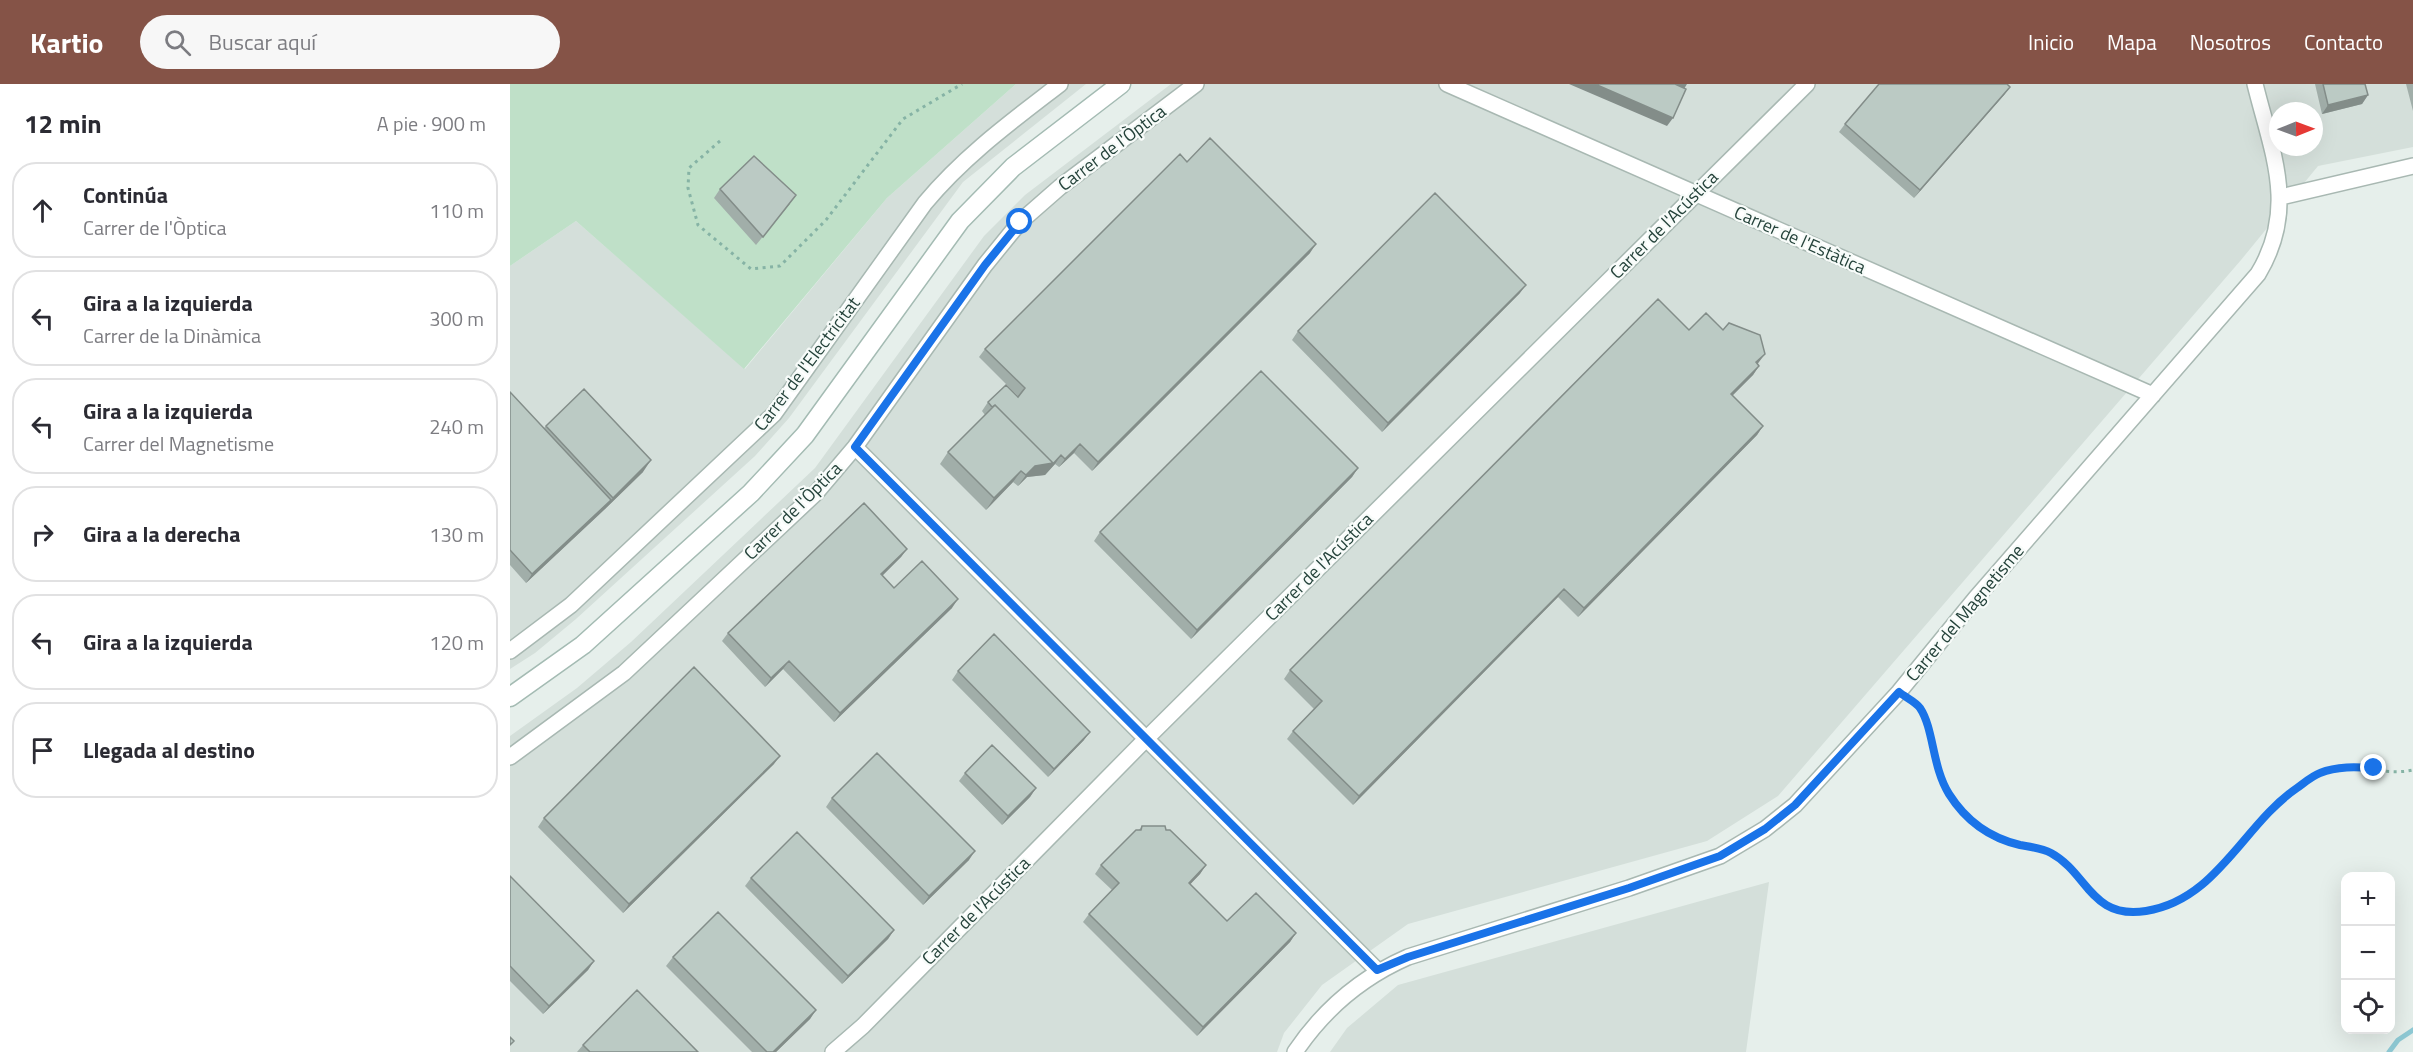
<!DOCTYPE html>
<html lang="es">
<head>
<meta charset="utf-8">
<style>
	:root { --surface:#fff; --page:#f7f7f7; --text:#2b2b33; --muted:#7c7c81; --line:#e1e1e2; --accent:#855347 }
	body { margin:0; font-family:"Titillium Web",sans-serif; background:var(--page); color:var(--text) }
	.controls { position:absolute; right:18px; bottom:18px; display:grid; overflow:hidden; border-radius:12px; box-shadow:0 6px 24px #0002 }
	.controls button { width:54px; height:54px; display:grid; place-items:center; padding:0; border:0; border-bottom:2px solid var(--line); background:var(--surface); color:var(--text); font:30px sans-serif }
	.compass { position:absolute; left:1759px; top:18px; width:54px; height:54px; border-radius:50%; background:var(--surface); box-shadow:0 6px 24px #0002; rotate:89deg }
	.stop { position:absolute; width:18px; height:18px; margin:-14px; border:4px solid #1a73e8; border-radius:50%; background:#fff }
	.stop.end { background:#1a73e8; border-color:#fff; box-shadow:0 2px 6px #0008 }
	.list { margin:0; padding:0; list-style:none }
	h2 { display:flex; justify-content:space-between; align-items:center; height:78px; margin:0; padding:0 24px; font-size:26px }
	h2 small { font-size:20px; font-weight:400; color:var(--muted) }
	.list li { display:grid; grid-template-columns:39px 1fr auto; gap:18px; align-items:center; box-sizing:border-box; height:96px; margin:0 12px 12px; padding:0 12px; border:2px solid var(--line); border-radius:24px }
	.list b { display:block; font-size:22px; white-space:nowrap }
	.list p { margin:0; font-size:20px; white-space:nowrap; color:var(--muted) }
	.list em { font-size:20px; font-style:normal; color:var(--muted) }
	.icon { flex:none; width:33px; height:33px; fill:none; stroke:currentColor; stroke-width:2; stroke-linecap:round; stroke-linejoin:round }
	.map { position:relative; flex:none; width:1903px; height:968px; overflow:hidden }
	header { display:flex; align-items:center; gap:36px; box-sizing:border-box; height:84px; padding:0 30px; background:var(--accent); color:#fff }
	header strong { font-size:28px }
	nav { display:flex; gap:33px; margin-inline-start:auto; font-size:21px }
	.search { width:420px; height:54px; background:var(--page); display:flex; align-items:center; gap:15px; box-sizing:border-box; padding:0 21px; border-radius:33px; color:var(--muted); font-size:22px }
	main { display:flex }
	aside { flex:1; background:var(--surface) }
	.map>svg:first-child { display:block }
	.built { fill:#d4dfda; fill-rule:evenodd }
	.green { fill:#bfe0c8 }
	.lines { fill:none; stroke-linecap:round; stroke-linejoin:round }
	.stream { stroke:#8ec9d4; stroke-width:5 }
	.street-casing { stroke:#a8b8b2; stroke-width:18 }
	.secondary-casing { stroke:#a4bbb3; stroke-width:21 }
	.path { stroke:#86b3a5; stroke-width:3; stroke-dasharray:3 4.5; stroke-linecap:butt }
	.street { stroke:#fff; stroke-width:15 }
	.secondary { stroke:#fff; stroke-width:18 }
	.wall { fill:#a1aea9 }
	.shaded-wall { fill:#838d89 }
	.building { fill:#bbcac4; stroke:#838d89; stroke-width:1.5 }
	.route { stroke:#1a73e8; stroke-width:8 }
	.labels { text-anchor:middle; stroke-width:4.5; stroke-linejoin:round; paint-order:stroke }
	.street-label { font-size:18px; fill:#24423a; stroke:#f7fbf9 }
</style>
</head>
<body>
<header>
<strong>Kartio</strong>
<div class="search"><svg class="icon" aria-label="search" viewBox="0 0 24 24"><circle cx="10" cy="10" r="6"/><path d="M15 15l6 6"/></svg>Buscar aquí</div>
<nav><a>Inicio</a><a>Mapa</a><a>Nosotros</a><a>Contacto</a></nav>
</header>
<main>
<aside>
<h2>12 min<small>A pie · 900 m</small></h2>
<ul class="list">
<li><svg class="icon" aria-label="ahead" viewBox="0 0 24 24"><path d="M12 20V5M6 11l6-6 6 6"/></svg><div><b>Continúa</b><p>Carrer de l'Òptica</p></div><em>110 m</em></li>
<li><svg class="icon" aria-label="left" viewBox="0 0 24 24"><path d="M17 20v-9H6M10 6l-5 5 5 5"/></svg><div><b>Gira a la izquierda</b><p>Carrer de la Dinàmica</p></div><em>300 m</em></li>
<li><svg class="icon" aria-label="left" viewBox="0 0 24 24"><path d="M17 20v-9H6M10 6l-5 5 5 5"/></svg><div><b>Gira a la izquierda</b><p>Carrer del Magnetisme</p></div><em>240 m</em></li>
<li><svg class="icon" aria-label="right" viewBox="0 0 24 24"><path d="M7 20v-9h11M14 6l5 5-5 5"/></svg><div><b>Gira a la derecha</b></div><em>130 m</em></li>
<li><svg class="icon" aria-label="left" viewBox="0 0 24 24"><path d="M17 20v-9H6M10 6l-5 5 5 5"/></svg><div><b>Gira a la izquierda</b></div><em>120 m</em></li>
<li><svg class="icon" aria-label="arrive" viewBox="0 0 24 24"><path d="M6 21V4h12l-3 4 3 4H6"/></svg><div><b>Llegada al destino</b></div></li>
</ul>
</aside>
<div class="map">
<svg width="1903" height="968" viewBox="0 0 1903 968">
	<rect width="100%" height="100%" fill="#e6efeb"/>
	<!-- built -->
	<path class="built" d="M506 0H576L453 98 279 334 245 372 66 535 25 569 0 585V182L66 137 235 285 377 114Z
		M661 0H1903V63L1808 82 1731 176 1268 712 1197 757 898 840 812 901 774 949 767 968H0V652L67 604 121 558 305 384 474 152 515 111ZM1768 27H1804V63H1768Z
		M1259 798 1236 968H820L837 944 888 901Z"/>
	<!-- green -->
	<path class="green" d="M0 0H506L377 114 234 285 66 137 0 182Z"/>
	<g class="lines">
		<!-- stream -->
		<path class="stream" d="M1879 968 1888 956 1903 946"/>
		<!-- street casing -->
		<g class="street-casing">
			<path id="street" d="M937 0 1643 311
				M1771 113 1903 82
				M345 363 867 886
				M0 567 61 521 264 330 415 119C454 72 502 37 550 0
				M0 673 114 589 306 409 345 363 475 181 510 138 550 103 686 0
				M323 968 353 942 636 655 1297 0
				M785 968C814 925 850 894 898 873L1119 804 1210 772 1255 745 1285 721 1389 608 1465 515 1748 190C1788 124 1762 69 1745 0"/>
		</g>
		<!-- secondary casing -->
		<g class="secondary-casing">
			<path id="secondary" d="M0 613 73 561 241 409 295 351 450 137 503 83 611 0"/>
		</g>
		<!-- path -->
		<path class="path" d="M210 57 179 84 178 104 188 141 241 185 270 182 316 136 393 35 452 0
			M1400 616C1420 630 1419 659 1426 681 1430 698 1442 719 1455 732 1463 740 1478 752 1488 756 1508 763 1530 762 1548 774 1566 785 1573 810 1591 819 1638 843 1687 810 1719 777 1729 766 1736 751 1746 740 1762 722 1786 699 1809 689 1841 676 1872 693 1903 686"/>
		<!-- street -->
		<use href="#street" class="street"/>
		<!-- secondary -->
		<use href="#secondary" class="secondary"/>
	</g>
	<!-- wall -->
	<path class="wall" d="M1805 0H1855L1858 11 1852 20 1812 30Z
		M1896 0H1903V27Z
		M1500 3 1494 11 1404 114 1329 48 1335 40Z
		M677 78 800 169 582 387 564 369 549 383 545 380 535 391 517 393 508 402 503 398 476 426 430 380 438 368 475 331 472 327 478 318 508 312 469 273 475 265Z
		M210 105 280 120 246 161 204 114Z
		M1010 209 872 348 782 256 788 247Z
		M1179 246H1213L1249 278 1247 280 1249 282 1243 291 1222 312 1253 342 1247 351 1068 533 1048 513 843 721 777 655 783 647 804 625 774 595 780 586Z
		M0 308 34 344 36 342 133 388 95 425 16 499 0 481Z
		M848 384 842 393 681 555 584 457 590 448Z
		M397 465 391 473 372 492 384 504 442 524 324 638 273 585 255 603 212 557 218 549Z
		M448 587 574 656 538 693 442 596Z
		M264 680 113 829 28 743 34 734Z
		M455 689 526 704 520 713 492 741 449 697Z
		M322 714 459 776 413 821 316 723Z
		M632 742 656 746 696 781 690 790 680 800 717 837 786 849 780 858 687 952 573 838 579 830 602 806 585 790 591 781 629 746Z
		M0 792 84 877 78 886 33 930 0 897Z
		M241 794 384 846 378 855 332 900 235 802Z
		M163 873 306 926 300 935 266 968H242L156 882Z
		M73 961 188 968H67Z"/>
	<!-- shaded-wall -->
	<path class="shaded-wall" d="M1059 0H1085L1163 34 1157 42Z
		M1162 0H1177L1174 5Z
		M1500 3 1494 11 1404 114 1410 106Z
		M1858 11 1852 20 1812 30 1818 21Z
		M806 160 800 169 582 387 588 378Z
		M1016 201 1010 209 872 348 878 339Z
		M1255 270 1249 278 1240 287 1246 278Z
		M1249 282 1243 291 1215 319 1221 310Z
		M1253 342 1247 351 1068 533 1074 524Z
		M570 360 564 369 549 383 555 375Z
		M551 371 545 380 535 391 517 393 508 402 516 391 525 382Z
		M141 376 133 388 95 425 16 499 22 490 101 416Z
		M848 384 842 393 681 555 687 546Z
		M511 387 503 398 476 426 484 414Z
		M397 465 391 473 365 499 371 490Z
		M1054 505 1048 513 843 721 849 712Z
		M448 515 442 524 324 638 330 629Z
		M279 577 273 585 255 603 261 594Z
		M580 648 574 656 538 693 544 685Z
		M270 672 264 680 113 829 119 820Z
		M526 704 520 713 492 741 498 732Z
		M465 767 459 776 413 821 419 812Z
		M696 781 690 790 673 808 679 799Z
		M384 846 378 855 332 900 338 892Z
		M786 849 780 858 687 952 693 943Z
		M84 877 78 886 33 930 39 922Z
		M306 926 300 935 266 968H263Z"/>
	<!-- building -->
	<path class="building" d="M1085 0H1165L1176 5 1163 34Z
		M1369 0H1497L1500 3 1410 106 1335 40Z
		M1813 0H1855L1858 11 1818 21Z
		M700 54 806 160 588 378 570 360 555 375 551 371 541 382 543 379 485 321 482 323 478 318 496 301 508 313 515 304 475 265 670 70 677 78Z
		M244 72 286 111 253 153 210 105Z
		M925 109 1016 201 878 339 788 247Z
		M1148 215 1179 246 1196 229 1213 246 1219 239 1250 251 1255 270 1246 278 1249 282 1221 310 1253 342 1074 524 1054 505 849 712 783 647 812 617 780 586Z
		M751 287 848 384 687 546 590 448Z
		M74 305 141 376 103 414 36 342Z
		M0 308 101 416 22 490 0 466Z
		M485 321 543 379 525 382 516 391 511 387 484 414 438 368Z
		M354 419 397 465 371 490 384 504 412 477 448 515 330 629 279 577 261 594 218 549Z
		M484 550 580 648 544 685 448 587Z
		M184 583 270 672 119 820 34 734Z
		M482 661 526 704 498 732 455 689Z
		M367 669 465 767 419 812 322 714Z
		M632 742H655L656 746H660L696 781 679 799 717 837 746 809 786 849 693 943 579 830 609 799 591 781 626 746H631Z
		M287 748 384 846 338 892 241 794Z
		M0 792 84 877 39 922 0 882Z
		M208 828 306 926 263 968H257L163 873Z
		M127 906 188 968H80L73 961Z
		M0 953 4 957 0 961Z"/>
	<g class="lines">
		<!-- route -->
		<path class="route" d="M510 138 475 181 345 363 867 886 898 873 1119 804 1210 772 1255 745 1285 721 1389 608C1395 613 1406 618 1410 624 1424 645 1422 683 1439 710 1456 737 1480 754 1510 761 1520 763 1532 764 1541 769 1578 789 1581 836 1636 827 1707 816 1733 741 1787 704 1794 699 1802 692 1810 689 1827 682 1846 683 1864 684"/>
	</g>
	<g class="labels">
		<!-- street labels -->
		<g class="street-label">
			<text transform="translate(602 64) rotate(-37)" y="6">Carrer de l'Òptica</text>
			<text transform="translate(1154 141) rotate(-45)" y="6">Carrer de l'Acústica</text>
			<text transform="translate(1290 156) rotate(24)" y="6">Carrer de l'Estàtica</text>
			<text transform="translate(297 280) rotate(-53)" y="6">Carrer de l'Electricitat</text>
			<text transform="translate(283 427) rotate(-45)" y="6">Carrer de l'Òptica</text>
			<text transform="translate(809 483) rotate(-45)" y="6">Carrer de l'Acústica</text>
			<text transform="translate(1455 529) rotate(-50)" y="6">Carrer del Magnetisme</text>
			<text transform="translate(466 827) rotate(-45)" y="6">Carrer de l'Acústica</text>
		</g>
	</g>
</svg>
<div class="controls">
<button>+</button>
<button>−</button>
<button><svg class="icon" aria-label="locate" viewBox="0 0 24 24"><circle cx="12" cy="12" r="6"/><path d="M12 2v4M12 18v4M2 12h4M18 12h4"/></svg></button>
</div>
<svg class="compass" viewBox="-18 -18 36 36"><path d="M0-13l5 13h-10z" fill="#e53935"/><path d="M0 13l5-13h-10z" fill="#7c7c81"/></svg>
<div class="stop" style="left:510px;top:138px"></div>
<div class="stop end" style="left:1864px;top:684px"></div>
</div>
</main>
</body>
</html>
